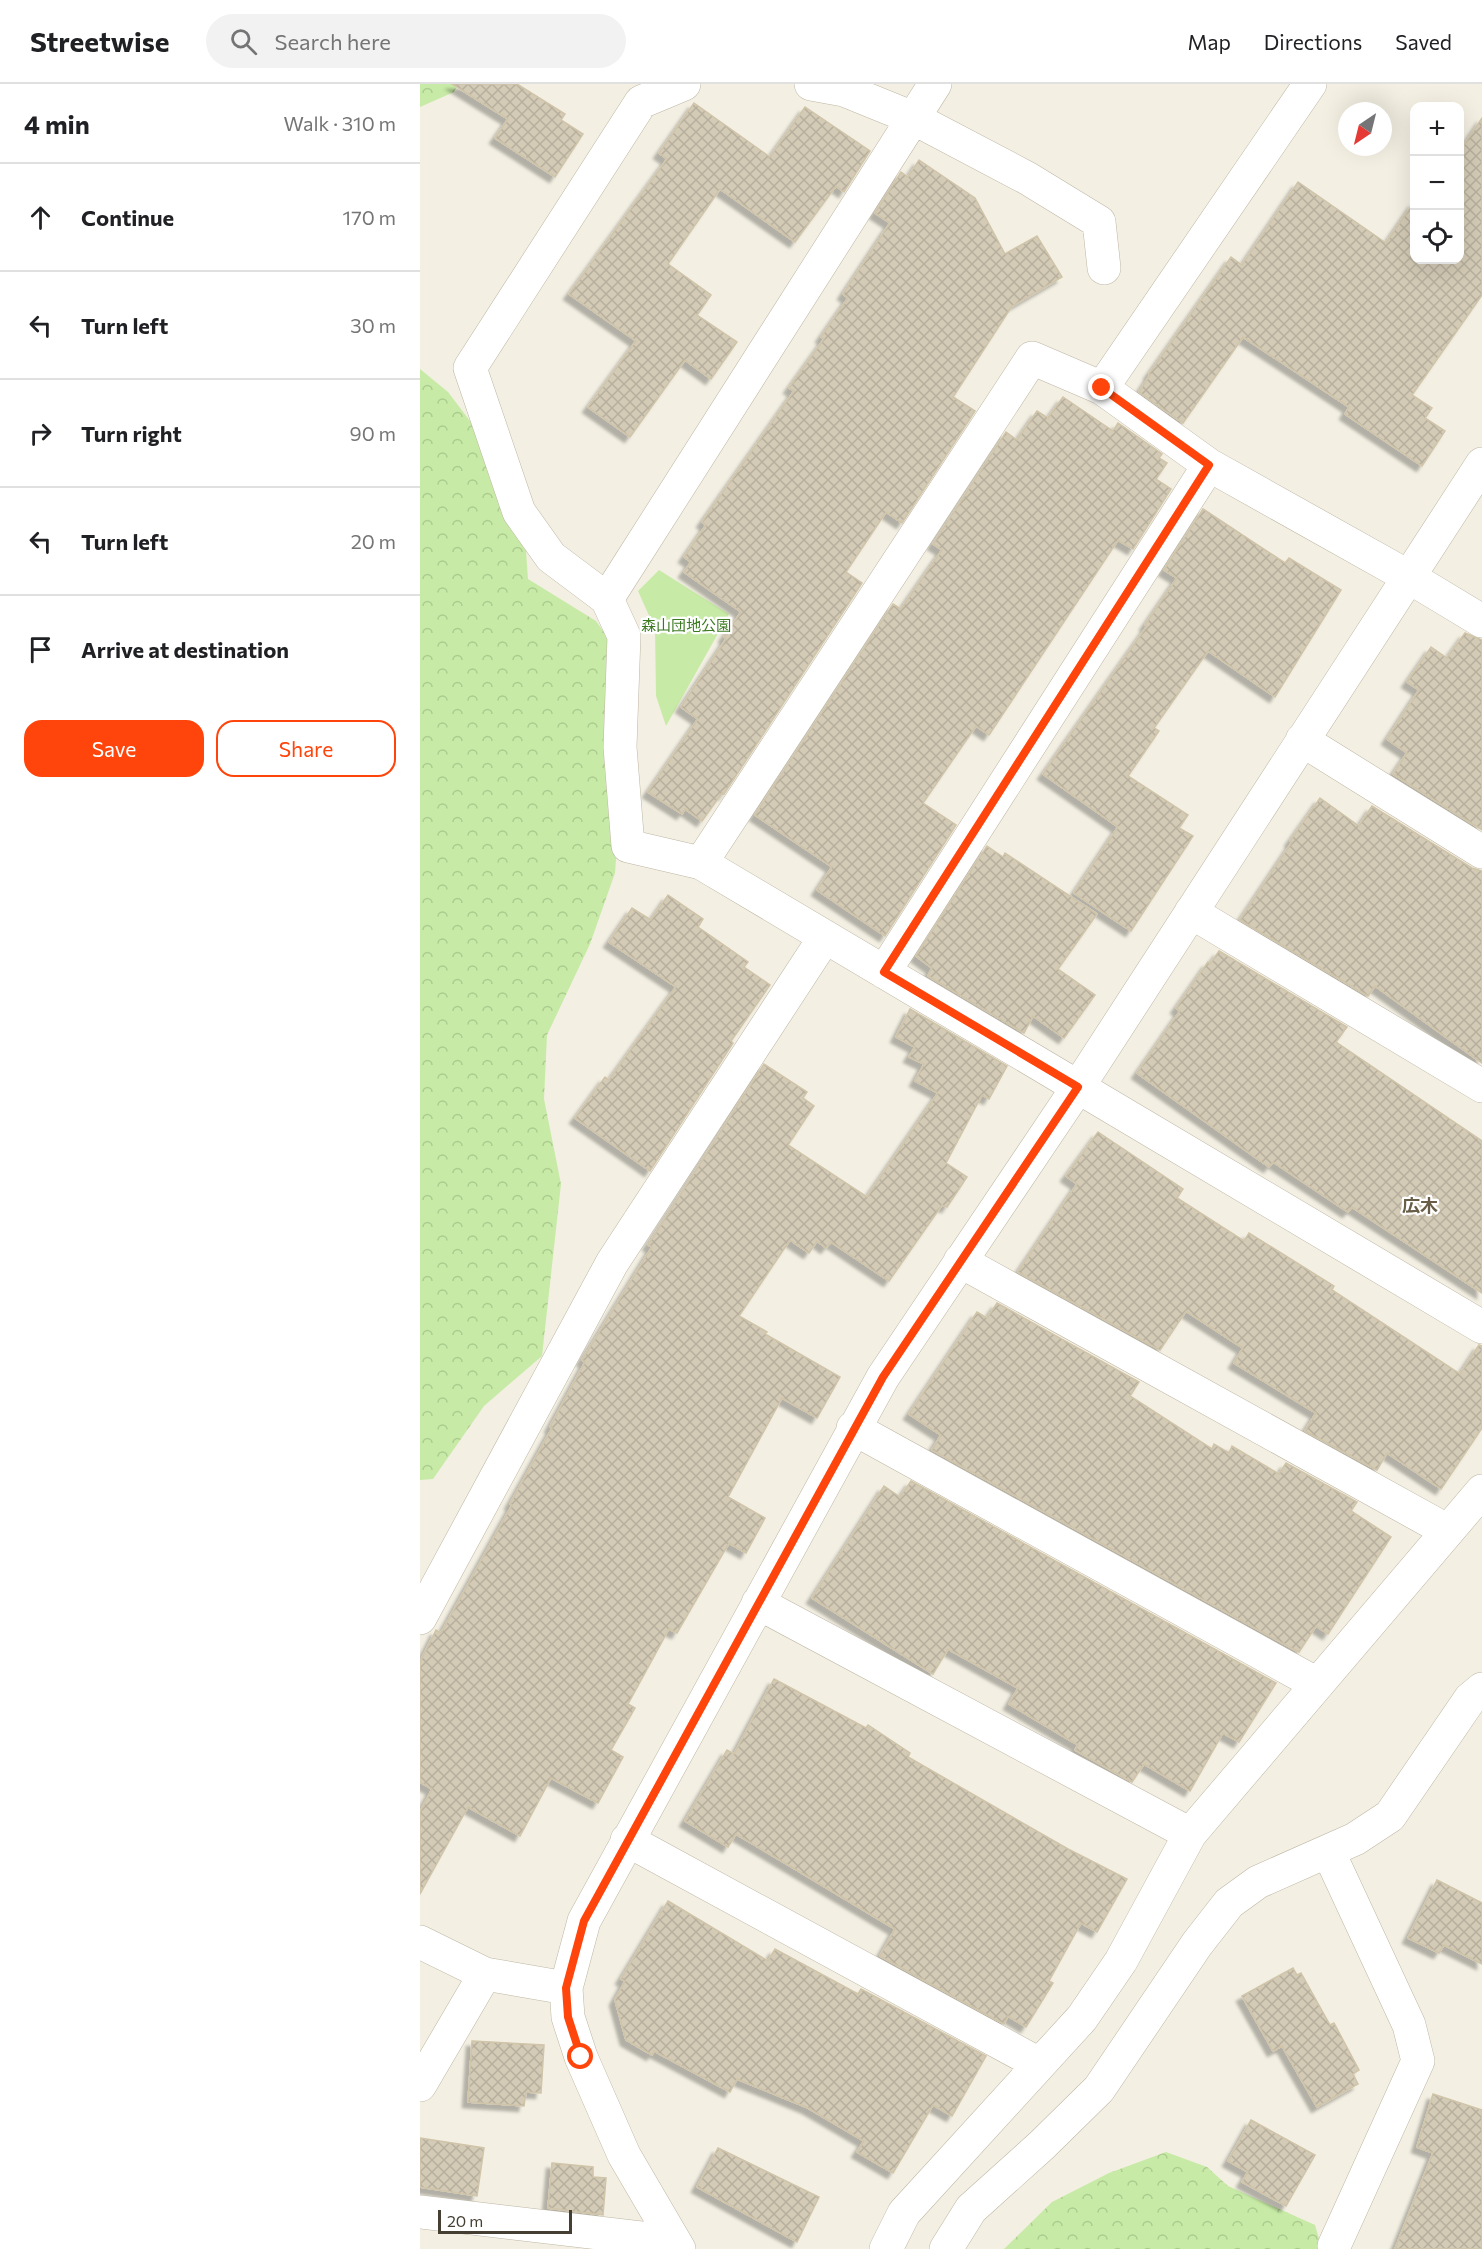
<!DOCTYPE html>
<html lang="en">
<head>
<meta charset="utf-8">
<style>
	:root { --surface:#fff; --page:#f2f2f2; --text:#202124; --muted:#757577; --line:#e0e0e0; --accent:#ff440c }
	body { margin:0; font-family:Commissioner,"Noto Sans JP",sans-serif; background:var(--page); color:var(--text) }
	.controls { position:absolute; right:18px; top:18px; display:grid; overflow:hidden; border-radius:12px; box-shadow:0 6px 24px #0002 }
	.controls button { width:54px; height:54px; display:grid; place-items:center; padding:0; border:0; border-bottom:2px solid var(--line); background:var(--surface); color:var(--text); font:30px sans-serif }
	.compass { position:absolute; left:918px; top:18px; width:54px; height:54px; border-radius:50%; background:var(--surface); box-shadow:0 6px 24px #0002; rotate:215deg }
	.scale { position:absolute; left:18px; bottom:15px; width:134px; box-sizing:border-box; padding-left:6px; border:3px solid #443f32; border-top:0; font-size:16px; line-height:21px; white-space:nowrap; color:#443f32; -webkit-text-stroke:4px #fff; paint-order:stroke }
	.stop { position:absolute; width:18px; height:18px; margin:-14px; border:4px solid #ff440c; border-radius:50%; background:#fff }
	.stop.end { background:#ff440c; border-color:#fff; box-shadow:0 2px 6px #0008 }
	.list { margin:0; padding:0; list-style:none }
	h2 { display:flex; justify-content:space-between; align-items:center; height:78px; margin:0; padding:0 24px; font-size:26px }
	h2 small { font-size:20px; font-weight:400; color:var(--muted) }
	.list li { display:grid; grid-template-columns:39px 1fr auto; gap:18px; align-items:center; box-sizing:border-box; height:108px; padding:0 24px; border-top:2px solid var(--line) }
	.list b { display:block; font-size:22px; white-space:nowrap }
	.list em { font-size:20px; font-style:normal; color:var(--muted) }
	.actions { display:flex; gap:12px; padding:18px 24px }
	.actions a { flex:1; padding:14px 0; border:2px solid var(--accent); border-radius:18px; text-align:center; font-size:21px; color:var(--accent) }
	.actions .main { background:var(--accent); color:#fff }
	.icon { flex:none; width:33px; height:33px; fill:none; stroke:currentColor; stroke-width:2; stroke-linecap:round; stroke-linejoin:round }
	.map { position:relative; flex:none; width:1062px; height:2165px; overflow:hidden }
	header { display:flex; align-items:center; gap:36px; box-sizing:border-box; height:84px; padding:0 30px; background:var(--surface); border-bottom:2px solid var(--line) }
	header strong { font-size:28px }
	nav { display:flex; gap:33px; margin-inline-start:auto; font-size:21px }
	.search { width:420px; height:54px; background:var(--page); display:flex; align-items:center; gap:15px; box-sizing:border-box; padding:0 21px; border-radius:33px; color:var(--muted); font-size:22px }
	main { display:flex }
	aside { flex:1; background:var(--surface) }
	.map>svg:first-child { display:block }
	.forest { fill:url(#forest-crowns) }
	.green { fill:#c7eba6 }
	.building { fill:url(#building-cross-hatch); stroke:#d0c4a9; stroke-width:1.5; filter:url(#shadow) }
	.lines { fill:none; stroke-linecap:round; stroke-linejoin:round }
	.minor-casing { stroke:#beb7a4; stroke-width:34 }
	.minor { stroke:#fff; stroke-width:33 }
	.route { stroke:#ff440c; stroke-width:8 }
	.labels { text-anchor:middle; stroke-width:4.5; stroke-linejoin:round; paint-order:stroke }
	.park-label { font-size:15px; fill:#3c7a21; stroke:#fff }
	.quarter-label { font-size:18px; font-weight:bold; fill:#685e48; stroke:#fff }
</style>
</head>
<body>
<header>
<strong>Streetwise</strong>
<div class="search"><svg class="icon" aria-label="search" viewBox="0 0 24 24"><circle cx="10" cy="10" r="6"/><path d="M15 15l6 6"/></svg>Search here</div>
<nav><a>Map</a><a>Directions</a><a>Saved</a></nav>
</header>
<main>
<aside>
<h2>4 min<small>Walk · 310 m</small></h2>
<ul class="list">
<li><svg class="icon" aria-label="ahead" viewBox="0 0 24 24"><path d="M12 20V5M6 11l6-6 6 6"/></svg><div><b>Continue</b></div><em>170 m</em></li>
<li><svg class="icon" aria-label="left" viewBox="0 0 24 24"><path d="M17 20v-9H6M10 6l-5 5 5 5"/></svg><div><b>Turn left</b></div><em>30 m</em></li>
<li><svg class="icon" aria-label="right" viewBox="0 0 24 24"><path d="M7 20v-9h11M14 6l5 5-5 5"/></svg><div><b>Turn right</b></div><em>90 m</em></li>
<li><svg class="icon" aria-label="left" viewBox="0 0 24 24"><path d="M17 20v-9H6M10 6l-5 5 5 5"/></svg><div><b>Turn left</b></div><em>20 m</em></li>
<li><svg class="icon" aria-label="arrive" viewBox="0 0 24 24"><path d="M6 21V4h12l-3 4 3 4H6"/></svg><div><b>Arrive at destination</b></div></li>
</ul>
<div class="actions"><a class="main">Save</a><a>Share</a></div>
</aside>
<div class="map">
<svg width="1062" height="2165" viewBox="0 0 1062 2165">
	<defs>
		<pattern id="forest-crowns" width="20" height="18" patternUnits="userSpaceOnUse" patternTransform="scale(1.5)"><rect width="20" height="18" fill="#c7eba6"/><path d="M2 6a3 3 0 1 1 6 0M12 15a3 3 0 1 1 6 0" fill="none" stroke="#accb8f"/></pattern>
		<pattern id="building-cross-hatch" width="8" height="8" patternUnits="userSpaceOnUse" patternTransform="scale(1.5)"><rect width="8" height="8" fill="#d4cbb6"/><path d="M0 0l8 8M0 8l8-8" fill="none" stroke="#b7af9d"/></pattern>
		<filter id="shadow"><feDropShadow dx="-5.5" dy="5.5" stdDeviation="1.5" flood-color="#0004"/></filter>
	</defs>
	<rect width="100%" height="100%" fill="#f3efe2"/>
	<!-- forest -->
	<path class="forest" d="M0 0H38L34 8 0 23Z
		M0 285 28 308 72 366 103 425 108 495 176 537 201 572 200 720 195 789 170 860 127 951 124 1015 141 1100 122 1272 64 1322 13 1395 0 1396Z
		M746 2068 787 2083 808 2102 895 2141 902 2165H584L632 2118 689 2089Z"/>
	<!-- green -->
	<path class="green" d="M239 486 309 530 246 642 236 612 235 545 218 507Z"/>
	<!-- building -->
	<path class="building" d="M32 0H97L145 30 141 36 163 50 135 93 75 54 88 35Z
		M274 19 350 73 385 23 450 67 424 108 416 102 375 158 300 105 248 180 291 211 277 231 317 258 291 295 265 276 210 353 168 323 216 257 149 210 247 75 239 69Z
		M1062 34V211L992 311 1012 324 1005 334 1025 347 1002 382 925 330 929 323 823 253 763 339 719 308 730 291 729 290 811 173 822 181 878 98 966 159 994 118V176H1040V67Z
		M499 76 555 114 585 170 617 152 642 193 592 222 533 313 555 327 482 439 466 428 426 488 442 499 304 710 302 709 282 737 265 725 262 730 228 708 278 635 261 623 306 555 304 553 321 528 264 488 271 478 264 473 286 441 282 438 374 307 369 304 404 255 401 253 428 214 423 210 470 139 455 129 481 88 488 93Z
		M643 313 693 347 698 339 742 370 739 374 747 379 736 395 751 405 713 465 698 456 569 651 556 642 503 719 536 741 465 852 397 806 412 783 335 731 473 520 481 525 522 466 513 460 586 348 597 356 617 327 628 334Z
		M783 425 865 479 869 474 921 506 855 613 788 567 734 644 739 647 708 692 768 731 759 744 773 752 711 847 654 809 698 743 623 690 727 542 725 541 757 494 744 486Z
		M1045 549 1062 556V746L973 690 987 669 967 655 999 606 987 598 1011 563 1027 574Z
		M900 714 939 742 952 722 1052 784 1062 787V979L955 902 948 912 820 836 872 758 870 757Z
		M567 762 583 773 585 769 677 830 638 885 675 911 644 954 613 932 604 949 508 892 512 884 496 872Z
		M248 811 283 835 278 843 328 878 324 883 350 901 311 957 313 959 230 1087 155 1034 185 993 189 996 256 903 189 858 212 824 231 836Z
		M799 867 927 943 916 958 1062 1057V1209L932 1123 928 1128 853 1078 849 1083 717 989 760 927 756 924 788 878 790 880Z
		M490 925 587 982 569 1015 562 1011 526 1079 547 1093 527 1123 522 1121 469 1197 411 1158 406 1164 397 1157 389 1169 370 1156 319 1232 347 1248 345 1250 420 1293 397 1334 362 1314 308 1413 345 1434 326 1469 309 1459 257 1549 249 1545 208 1620 215 1624 191 1666 203 1673 178 1719 131 1694 100 1752 48 1723 0 1810V1728L12 1705 0 1698V1578L16 1546 21 1549 92 1421 90 1420 132 1344 130 1343 165 1278 162 1276 232 1163 228 1161 344 980 387 1008 383 1014 394 1022 368 1061 447 1113 518 1009 495 997 504 980 489 973 495 963 476 953Z
		M678 1048 763 1105 757 1114 824 1157 829 1149 914 1202 912 1206 1040 1290 1059 1261 1062 1262V1344L1021 1405 967 1369 957 1386 885 1347 896 1329 814 1279 823 1264 766 1227 740 1266 598 1188 657 1100 646 1092Z
		M577 1219 719 1298 710 1312 792 1365 794 1360 809 1369 812 1362 859 1390 866 1379 937 1418 931 1427 971 1453 908 1550 896 1542 879 1568 877 1567 512 1366 521 1351 489 1330 557 1228 567 1234Z
		M491 1397 856 1599 819 1658 803 1649 770 1707 724 1680 712 1698 655 1666 658 1661 589 1620 598 1604 528 1565 513 1590 392 1514 464 1402 480 1413Z
		M354 1595 446 1644 448 1641 490 1669 488 1673 648 1765 707 1795 677 1848 661 1839 629 1897 633 1899 606 1943 588 1932 584 1940 460 1872 475 1845 380 1788 316 1750 308 1763 265 1737 307 1666 314 1670Z
		M1017 1796 1062 1819V1880L1024 1861 1019 1869 988 1854Z
		M248 1817 348 1877 355 1865 438 1910 441 1905 566 1972 532 2032 513 2021 473 2089 437 2068 444 2057 388 2024 317 1995 310 2008 234 1967 232 1971 206 1956 195 1916 205 1897 201 1895Z
		M873 1884 877 1891 881 1889 910 1941 914 1939 939 1986 933 1990 938 2000 897 2023 862 1962 853 1967 822 1912Z
		M52 1957 124 1961 121 2009 106 2008 104 2022 48 2018Z
		M1013 2010 1062 2026V2165H975L1013 2069 997 2063Z
		M831 2036 895 2071 866 2122 822 2098 828 2088 808 2077Z
		M0 2054 64 2064 57 2112 0 2103Z
		M298 2064 399 2113 377 2158 277 2103Z
		M132 2079 173 2083V2093L186 2094 183 2131 128 2124Z"/>
	<g class="lines">
		<!-- minor casing -->
		<g class="minor-casing">
			<path id="minor" d="M264 0 221 18 50 284 99 428 131 473 187 515 515 0
				M391 0 424 6 493 34 607 94 679 138 684 184
				M682 304 890 0
				M187 515 204 552 200 663 208 762 281 779 1062 1243
				M882 656 1062 768
				M281 779 612 274 682 304 789 381 989 493 1062 537
				M771 828 1062 1002
				M464 888 789 381
				M540 1177 1028 1447
				M433 1344 897 1600
				M338 1519 770 1750
				M0 1534 192 1179 405 853
				M207 1756 619 1980
				M909 1769 989 1941 998 1977 914 2162
				M0 1858 65 1890 146 1904
				M0 2001 65 1890
				M0 2128 255 2158
				M259 2165 204 2071 161 1973 148 1933 146 1904 164 1837 463 1293 658 1003 1062 380
				M466 2165 484 2129 662 1934 701 1877 770 1750 1062 1407
				M526 2165 551 2125 622 2061 679 2005 777 1860 809 1819 838 1798 935 1755 970 1732 1050 1615 1062 1605"/>
		</g>
		<!-- minor -->
		<use href="#minor" class="minor"/>
	</g>
	<g class="lines">
		<!-- route -->
		<path class="route" d="M161 1973 148 1933 146 1904 164 1837 463 1293 658 1003 464 888 789 381 682 304"/>
	</g>
	<g class="labels">
		<!-- park labels -->
		<g class="park-label">
			<text x="266" y="547">森山団地公園</text>
		</g>
		<!-- quarter labels -->
		<g class="quarter-label">
			<text x="1000" y="1128">広木</text>
		</g>
	</g>
</svg>
<div class="controls">
<button>+</button>
<button>−</button>
<button><svg class="icon" aria-label="locate" viewBox="0 0 24 24"><circle cx="12" cy="12" r="6"/><path d="M12 2v4M12 18v4M2 12h4M18 12h4"/></svg></button>
</div>
<svg class="compass" viewBox="-18 -18 36 36"><path d="M0-13l5 13h-10z" fill="#e53935"/><path d="M0 13l5-13h-10z" fill="#757577"/></svg>
<div class="scale">20 m</div>
<div class="stop" style="left:161px;top:1973px"></div>
<div class="stop end" style="left:682px;top:304px"></div>
</div>
</main>
</body>
</html>
